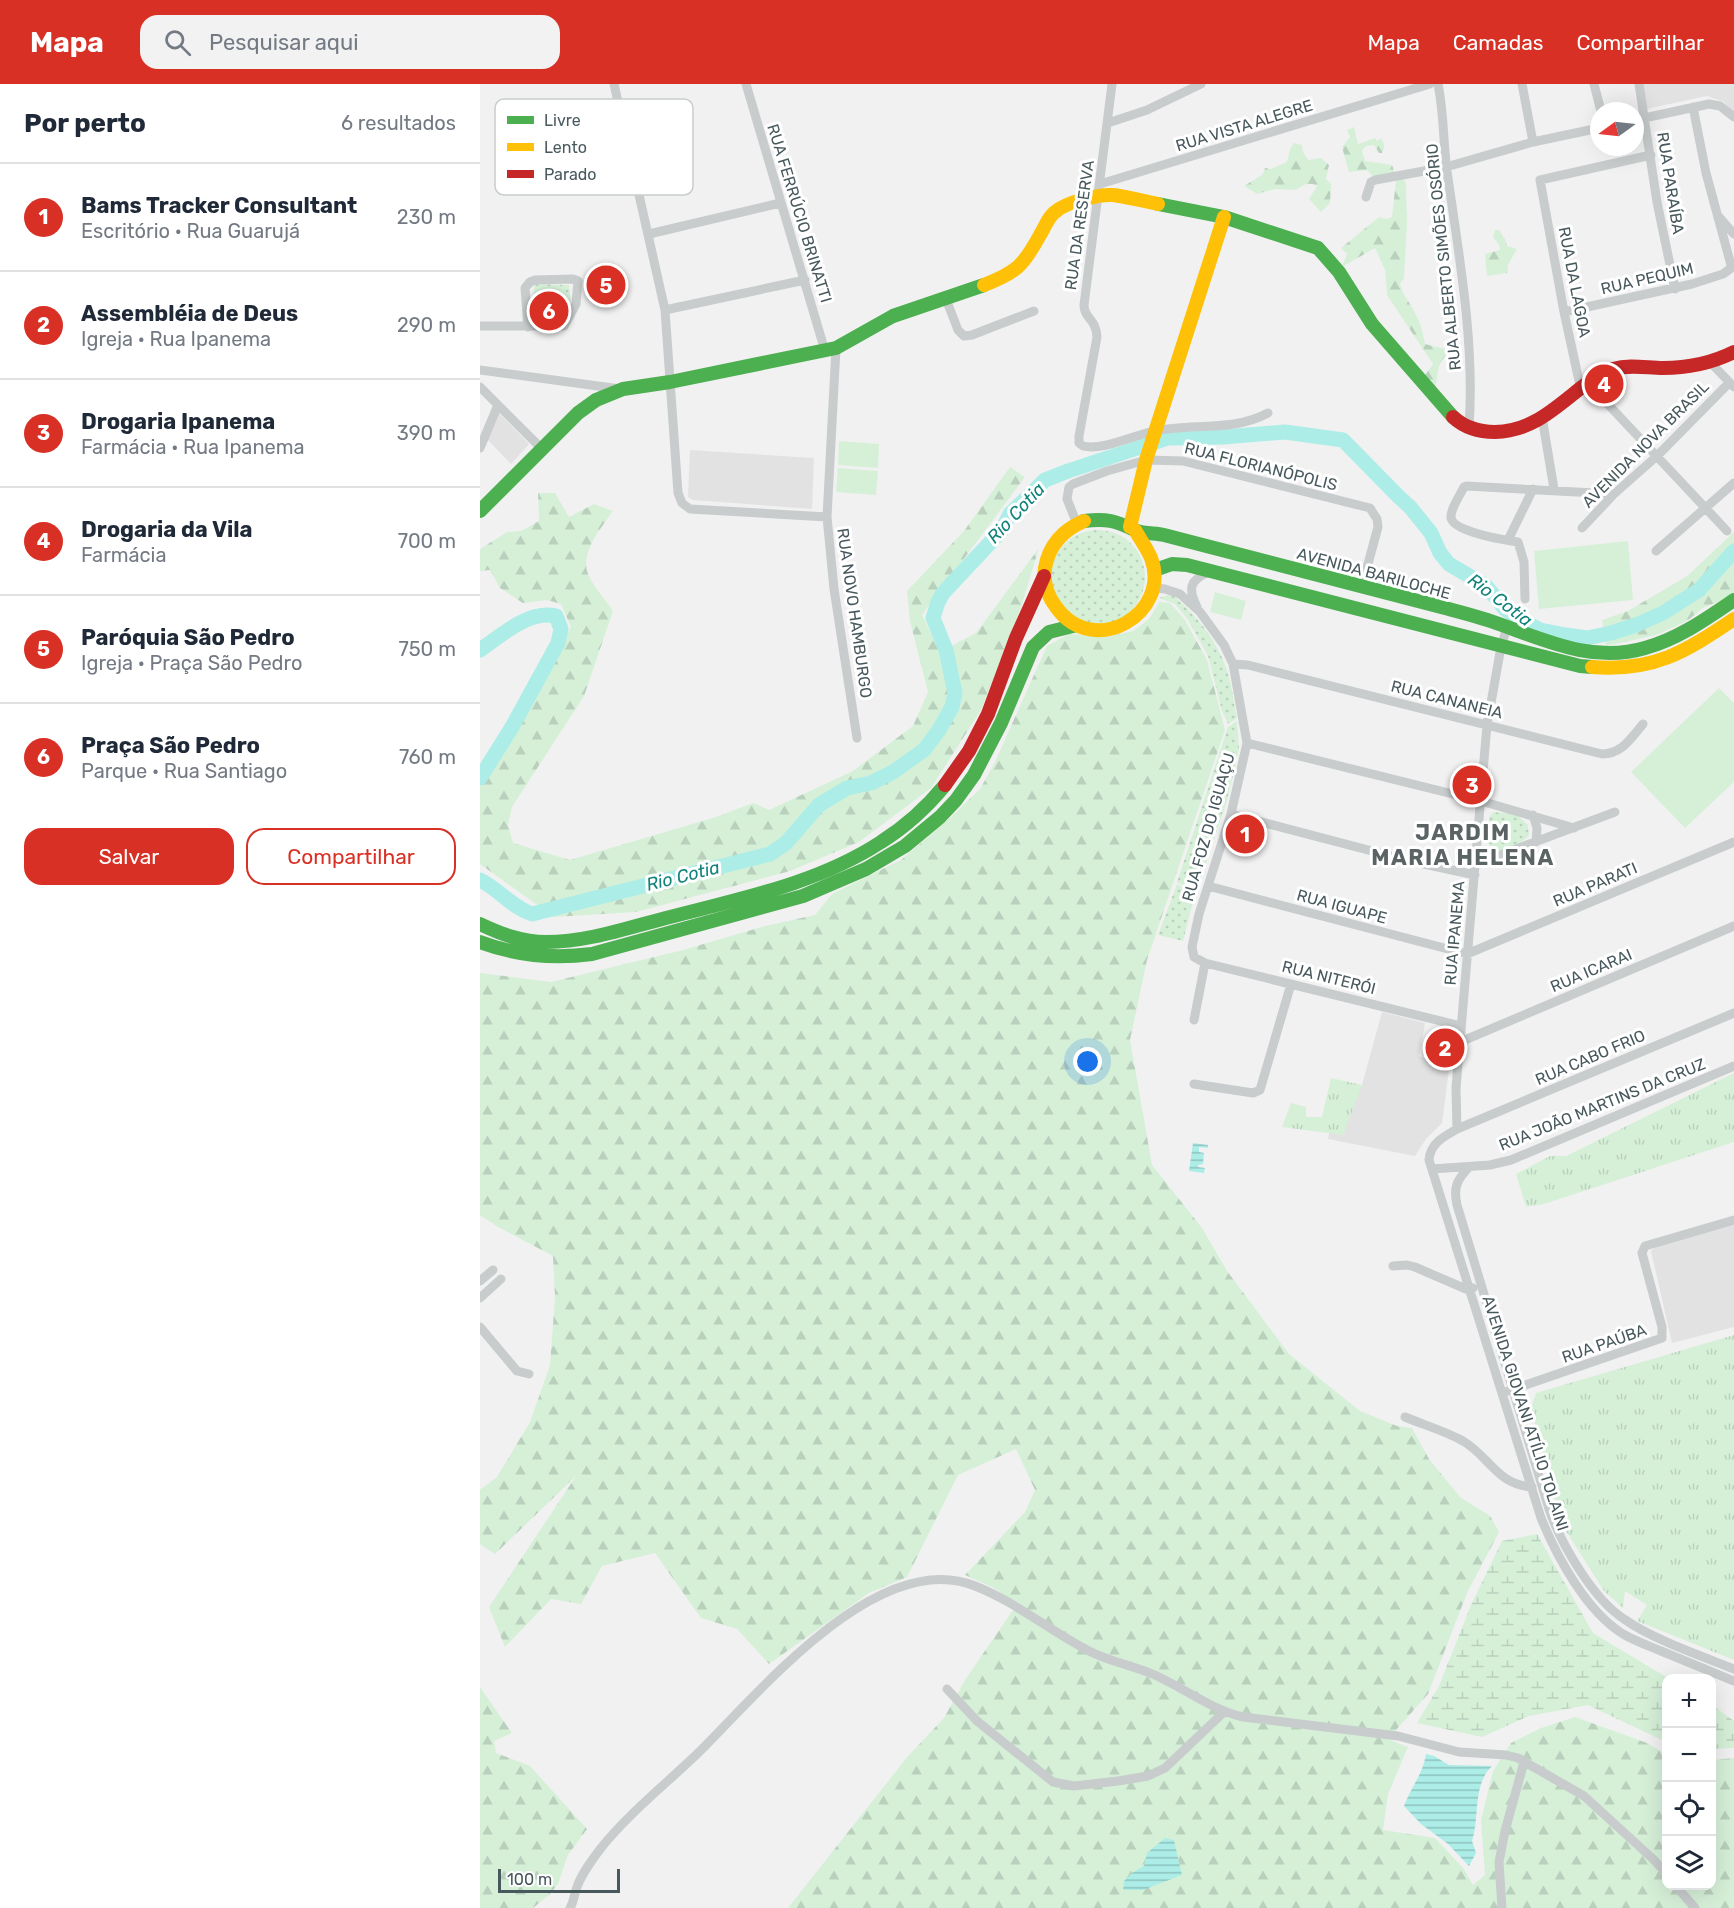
<!DOCTYPE html>
<html lang="pt">
<head>
<meta charset="utf-8">
<style>
	:root { --surface:#fff; --page:#f2f2f3; --text:#1f2937; --muted:#747a83; --line:#e0e1e3; --accent:#d93025 }
	body { margin:0; font-family:Rubik,sans-serif; background:var(--page); color:var(--text) }
	.controls { position:absolute; right:18px; bottom:18px; display:grid; overflow:hidden; border-radius:12px; box-shadow:0 6px 24px #0002 }
	.controls button { width:54px; height:54px; display:grid; place-items:center; padding:0; border:0; border-bottom:2px solid var(--line); background:var(--surface); color:var(--text); font:30px sans-serif }
	.compass { position:absolute; left:1110px; top:18px; width:54px; height:54px; border-radius:50%; background:var(--surface); box-shadow:0 6px 24px #0002; rotate:255deg }
	.scale { position:absolute; left:18px; bottom:15px; width:122px; box-sizing:border-box; padding-left:6px; border:3px solid #48595d; border-top:0; font-size:16px; line-height:21px; white-space:nowrap; color:#48595d; -webkit-text-stroke:4px #fff; paint-order:stroke }
	.you { position:absolute; left:608px; top:978px; width:21px; height:21px; margin:-15px; border:4px solid #fff; border-radius:50%; background:#1a73e8; box-shadow:0 0 0 9px #1a73e833 }
	.badge { display:grid; place-items:center; width:39px; height:39px; border-radius:50%; background:var(--accent); color:#fff; font-size:20px; font-weight:700 }
	.pin { position:absolute; translate:-50% -50%; border:3px solid #fff; box-shadow:0 2px 6px #0006 }
	.list { margin:0; padding:0; list-style:none }
	h2 { display:flex; justify-content:space-between; align-items:center; height:78px; margin:0; padding:0 24px; font-size:26px }
	h2 small { font-size:20px; font-weight:400; color:var(--muted) }
	.list li { display:grid; grid-template-columns:39px 1fr auto; gap:18px; align-items:center; box-sizing:border-box; height:108px; padding:0 24px; border-top:2px solid var(--line) }
	.list b { display:block; font-size:22px; white-space:nowrap }
	.list p { margin:0; font-size:20px; white-space:nowrap; color:var(--muted) }
	.list em { font-size:20px; font-style:normal; color:var(--muted) }
	.actions { display:flex; gap:12px; padding:18px 24px }
	.actions a { flex:1; padding:14px 0; border:2px solid var(--accent); border-radius:18px; text-align:center; font-size:21px; color:var(--accent) }
	.actions .main { background:var(--accent); color:#fff }
	.icon { flex:none; width:33px; height:33px; fill:none; stroke:currentColor; stroke-width:2; stroke-linecap:round; stroke-linejoin:round }
	.map { position:relative; flex:none; width:1254px; height:1824px; overflow:hidden }
	header { display:flex; align-items:center; gap:36px; box-sizing:border-box; height:84px; padding:0 30px; background:var(--accent); color:#fff }
	header strong { font-size:28px }
	nav { display:flex; gap:33px; margin-inline-start:auto; font-size:21px }
	.search { width:420px; height:54px; background:var(--page); display:flex; align-items:center; gap:15px; box-sizing:border-box; padding:0 21px; border-radius:18px; color:var(--muted); font-size:22px }
	main { display:flex }
	aside { flex:1; background:var(--surface) }
	.map>svg:first-child { display:block }
	.education { fill:#e3e2e3 }
	.grass { fill:url(#grass-tufts) }
	.forest { fill:url(#forest-firs) }
	.wetland { fill:url(#wetland-marsh) }
	.park { fill:url(#park-dots) }
	.garden { fill:#d6f0d8 }
	.water { fill:url(#water-rules) }
	.lines { fill:none; stroke-linecap:round; stroke-linejoin:round }
	.river { stroke:#acede7; stroke-width:15 }
	.street { stroke:#c8cccd; stroke-width:9 }
	.fast { stroke:#4caf50; stroke-width:14 }
	.slow { stroke:#ffc107; stroke-width:14 }
	.jam { stroke:#c62828; stroke-width:14 }
	.labels { text-anchor:middle; stroke-width:6; stroke-linejoin:round; paint-order:stroke }
	.street-label { font-size:16px; fill:#48595d; stroke:#fff }
	.water-label { font-size:18px; font-style:italic; fill:#10837a; stroke:#fff }
	.district-label { font-size:22px; font-weight:bold; letter-spacing:1.5px; fill:#5c6365; stroke:#fff }
	.key { fill:#fff; stroke:#c8cdce; stroke-width:1.5 }
	.key-label { font-size:16px; fill:#48595d }
</style>
</head>
<body>
<header>
<strong>Mapa</strong>
<div class="search"><svg class="icon" aria-label="search" viewBox="0 0 24 24"><circle cx="10" cy="10" r="6"/><path d="M15 15l6 6"/></svg>Pesquisar aqui</div>
<nav><a>Mapa</a><a>Camadas</a><a>Compartilhar</a></nav>
</header>
<main>
<aside>
<h2>Por perto<small>6 resultados</small></h2>
<ul class="list">
<li><span class="badge">1</span><div><b>Bams Tracker Consultant</b><p>Escritório · Rua Guarujá</p></div><em>230 m</em></li>
<li><span class="badge">2</span><div><b>Assembléia de Deus</b><p>Igreja · Rua Ipanema</p></div><em>290 m</em></li>
<li><span class="badge">3</span><div><b>Drogaria Ipanema</b><p>Farmácia · Rua Ipanema</p></div><em>390 m</em></li>
<li><span class="badge">4</span><div><b>Drogaria da Vila</b><p>Farmácia</p></div><em>700 m</em></li>
<li><span class="badge">5</span><div><b>Paróquia São Pedro</b><p>Igreja · Praça São Pedro</p></div><em>750 m</em></li>
<li><span class="badge">6</span><div><b>Praça São Pedro</b><p>Parque · Rua Santiago</p></div><em>760 m</em></li>
</ul>
<div class="actions"><a class="main">Salvar</a><a>Compartilhar</a></div>
</aside>
<div class="map">
<svg width="1254" height="1824" viewBox="0 0 1254 1824">
	<defs>
		<pattern id="grass-tufts" width="24" height="20" patternUnits="userSpaceOnUse" patternTransform="scale(1.5)"><rect width="24" height="20" fill="#d6f0d8"/><path d="M3 7l-1-3M5 7V3M7 7l1-3M15 17l-1-3M17 17v-4M19 17l1-3" fill="none" stroke="#b9d0bc"/></pattern>
		<pattern id="forest-firs" width="22" height="20" patternUnits="userSpaceOnUse" patternTransform="scale(1.5)"><rect width="22" height="20" fill="#d6f0d8"/><path d="M5 1l3.5 6h-7zM16 11l3.5 6h-7z" fill="#b9d0bc"/></pattern>
		<pattern id="wetland-marsh" width="20" height="14" patternUnits="userSpaceOnUse" patternTransform="scale(1.5)"><rect width="20" height="14" fill="#d6f0d8"/><path d="M1 5h8M5 5V1M11 12h8M15 12V8" fill="none" stroke="#b9d0bc"/></pattern>
		<pattern id="park-dots" width="8" height="8" patternUnits="userSpaceOnUse" patternTransform="scale(1.5)"><rect width="8" height="8" fill="#d6f0d8"/><path d="M2 2h.1M6 6h.1" fill="none" stroke="#b9d0bc" stroke-width="1.8" stroke-linecap="round"/></pattern>
		<pattern id="water-rules" width="6" height="5" patternUnits="userSpaceOnUse" patternTransform="scale(1.5)"><rect width="6" height="5" fill="#acede7"/><path d="M0 2.5h6" fill="none" stroke="#8ec3be"/></pattern>
	</defs>
	<rect width="100%" height="100%" fill="#f1f1f1"/>
	<!-- education -->
	<path class="education" d="M1162 0H1254V30L1244 18 1227 12 1166 25Z
		M19 329 49 360 31 380 7 355Z
		M210 366 334 374 332 425 213 416 208 413Z
		M902 928 945 939 939 972 969 985 962 1039 946 1055 935 1072 848 1055 859 999 882 1001Z
		M1254 1140V1243L1192 1259 1171 1167 1176 1162Z"/>
	<!-- grass -->
	<path class="grass" d="M1254 989V1058L1064 1120 1046 1123 1036 1090 1070 1072H1086Z
		M851 994 882 1001 863 1051 802 1043 811 1019 826 1023V1033H842Z
		M1254 1251V1576L1157 1537 1167 1521 1145 1507 1143 1524 1124 1507 1081 1439 1051 1324 1056 1309Z"/>
	<!-- forest -->
	<path class="forest" d="M874 43 878 60 895 54 897 57 901 54C904 59 906 63 902 69H899L894 61 886 62 882 67 885 77 912 81 915 90 894 93 887 86 869 88 862 63 870 53 867 46Z
		M814 59 822 61 823 68 828 76 841 74 849 81 846 95 851 100 850 119 841 128 829 115 837 102C829 97 823 101 816 106L795 105 777 110 764 102 782 91 785 84 791 85 807 78 810 65Z
		M923 94 926 100 927 138 924 195 920 199C924 215 930 217 936 231 941 240 943 250 945 260L969 266 959 281 955 306 944 292 953 280 907 211 905 186 895 164 862 183 867 170 861 164 899 133 907 135 912 133 916 96Z
		M1015 146H1019L1025 155 1027 162 1037 165 1028 181 1027 189 1007 192 1005 170 1020 166 1019 161 1013 153Z
		M530 383 545 393 442 531 460 568 496 549 559 464 536 540 501 626 451 704 379 758 310 787 156 828 74 833 0 780V701L91 543 81 520 67 516 43 519 20 504 10 486 0 487V465L27 448 41 447 59 437 58 409H75L89 433 114 420 133 427C122 443 102 466 107 487 111 500 125 515 133 527L104 612 32 723 28 741 33 759 90 776 236 733 273 719 289 726 373 687 433 642 448 608 430 537 427 507 484 447Z
		M1254 448V509L1252 512 1223 524 1207 537 1176 551 1126 562 1122 536 1148 527 1207 492Z
		M679 518 690 519 705 536 727 576 745 646 667 876 650 956 672 1081 722 1144 747 1187 809 1270 880 1327 917 1342 932 1344 949 1375 980 1413 1010 1432 1019 1448 987 1509 948 1610 908 1655 928 1663 908 1710 903 1746 955 1754 984 1785 993 1801 1005 1791 1001 1736 1013 1687 1031 1659 1061 1644 1095 1633 1167 1659 1186 1670V1802H1232V1676L1254 1674V1824H308L428 1672 464 1634 485 1596 537 1520 514 1504 485 1491 545 1428 555 1406 536 1365 478 1391 427 1493 389 1509 289 1580 257 1545 221 1534 175 1469 122 1482 101 1520 71 1515 25 1563 9 1523 96 1392 15 1470 0 1460V1406L17 1393 50 1338 70 1281 75 1213 73 1172 18 1143 0 1131V889L71 898 203 866 285 842 335 831 352 810 421 776 470 734 500 705 514 680 567 562 589 550 627 553 653 547 669 535Z
		M0 1603 32 1649 14 1657 16 1669 50 1682 107 1745 88 1771 78 1800 69 1811 53 1824H0Z"/>
	<!-- wetland -->
	<path class="wetland" d="M1057 1450 1113 1549 1188 1594H1186V1658L1108 1621 1049 1632 1002 1653 937 1639 959 1602 991 1521 1022 1457Z
		M1232 1621 1254 1637V1664L1232 1665Z"/>
	<!-- park -->
	<path class="park" d="M54 200 89 201 91 218 75 238 53 235Z
		M571 493a47 47 0 1 1 94 0a47 47 0 1 1-94 0Z
		M692 510C717 532 738 557 748 589 752 603 754 619 757 634L748 640 742 627 728 572 708 536 695 520 679 514Z
		M757 637 759 665 747 717 721 794 714 808 697 798 748 643Z
		M1013 728 1036 730 1048 741 1049 752 1040 759 1015 769 1008 759 1009 734Z
		M697 800 715 810 703 857 678 851Z"/>
	<!-- garden -->
	<path class="garden" d="M359 357 399 360 398 384 358 381Z
		M358 384 398 387 396 411 356 408Z
		M1148 457 1153 516 1059 525 1054 467Z
		M735 508 766 517 761 536 730 528Z
		M1239 604 1254 619V698L1205 744 1151 688Z"/>
	<!-- water -->
	<path class="water" d="M713 1059 728 1061V1064L719 1063V1068L724 1069 723 1080 718 1081V1083L725 1084 724 1089 709 1087Z
		M946 1670 954 1672 969 1681 1012 1682C992 1701 1000 1734 992 1757L996 1769 989 1782 968 1760 941 1740 924 1722C931 1703 943 1690 946 1670Z
		M685 1754 694 1756 702 1791 663 1806H643L644 1797 652 1789 664 1782 667 1769Z"/>
	<g class="lines">
		<!-- river -->
		<path class="river" d="M0 566C22 551 48 526 76 532L81 545 78 559 32 643 0 694
			M0 796C19 805 31 823 52 830L290 770 306 759 339 721 367 704 391 699 413 688 444 666 459 646 472 623 475 609 466 566 453 534 458 518 463 509 522 446 530 430 565 396 588 387 688 354 743 353 805 348 863 356 918 412 930 423 951 449 960 469 969 480 1006 502 1025 525 1036 533 1060 546 1086 551 1107 554 1131 549 1156 541 1183 529 1219 506 1254 467"/>
		<!-- street -->
		<path class="street" d="M134 0 185 226 198 409 202 419 210 425 347 433
			M266 0 345 267
			M632 0 604 221C604 235 616 234 617 253L599 352V359L603 362C622 367 654 351 675 347 712 339 753 348 788 329
			M958 0C964 29 963 58 967 87 979 172 995 258 989 344
			M1042 0 1053 58
			M1114 0 1121 27
			M1159 0 1177 118 1195 205
			M1155 36 1229 20 1240 22 1254 33
			M628 39 667 26 721 0
			M620 100 950 0
			M886 113 891 98 895 96 966 83 1053 58 1119 44
			M1239 133 1254 150
			M169 150 300 119
			M466 215 478 246 484 252 492 251 554 227
			M185 226 325 196
			M1084 228 1212 200 1243 190 1250 185 1251 181 1226 89 1213 23
			M0 242H84L96 220 98 197 93 195 55 196 50 198 45 204 48 243
			M356 264 347 433 354 505 377 654
			M1229 277 1254 303
			M0 286 140 305
			M1108 299 1247 447
			M0 303 61 364
			M1101 306 1084 228 1060 96 1171 71
			M1062 333 1074 405
			M0 364 18 321
			M597 440 587 415 589 403 593 400 627 387 666 376 703 377 890 424 897 435 898 443 882 502
			M1102 444 1134 410 1177 372 1249 299
			M1028 456 1053 405
			M1176 467 1254 399
			M674 504 685 505 700 510 720 528 744 561 753 580 767 659 751 730 719 830 712 863 714 873 725 879 981 942
			M1045 515 1044 478 1038 458C1025 456 974 448 971 434 970 426 980 411 984 403L986 402 1134 410
			M717 523C708 505 709 496 729 488
			M1027 543 1021 563 1007 641 976 1004 977 1045C965 1052 950 1059 949 1076L1061 1434C1077 1473 1106 1527 1143 1550 1155 1557 1169 1562 1181 1567 1205 1577 1230 1587 1254 1597
			M753 580 768 581 1122 670C1142 670 1151 654 1163 640
			M767 659 1001 717 1094 744
			M751 730 930 777 995 791
			M1053 731 1057 744 1056 758
			M996 780 1135 728
			M728 802 987 870 1254 758
			M714 936 725 879
			M980 958 1254 842
			M714 1000 773 1009 780 1006 811 900
			M977 1045 1254 929
			M989 1083C977 1096 973 1103 977 1121L1069 1425C1081 1460 1113 1515 1144 1535 1172 1555 1221 1572 1254 1585
			M952 1085 1010 1081 1031 1076 1254 982
			M913 1182 927 1181 935 1183 986 1205 993 1204
			M0 1197 13 1186
			M0 1214 21 1195
			M0 1243 37 1287 49 1290
			M1028 1307 1182 1254V1243L1162 1169 1165 1162 1254 1136
			M925 1333C944 1341 965 1347 983 1357 1010 1373 1016 1400 1052 1403
			M467 1605 497 1637 573 1698 594 1702 638 1697 668 1692 685 1684 744 1628
			M1196 1802 1215 1824
			M90 1824C94 1818 94 1810 97 1803 102 1789 112 1776 121 1764 149 1729 186 1700 218 1669 279 1609 398 1463 495 1502 536 1518 570 1547 609 1567 632 1579 658 1582 681 1594 708 1607 733 1626 763 1633L918 1652 979 1668 1026 1671 1038 1674 1104 1712 1173 1775 1186 1789
			M1022 1824 1019 1778 1025 1747 1044 1678"/>
		<!-- fast -->
		<path class="fast" d="M678 120 744 133 838 164 859 188 892 240 973 333
			M0 427 98 329 116 316 143 305 190 298 356 264 413 232 504 201
			M604 437C627 434 635 437 655 446 663 450 675 449 684 451L965 524C984 529 1004 534 1022 541 1069 558 1115 579 1165 564 1198 555 1226 535 1254 516
			M675 486 692 480 707 481 1100 582 1112 583
			M0 840C21 850 42 858 66 858 107 858 147 844 186 834 258 815 337 800 401 758 425 743 447 723 465 701
			M0 858C37 872 73 875 112 870L323 812 386 785 425 762 460 733 476 716 494 691 521 639 553 563 569 548 593 542"/>
		<!-- slow -->
		<path class="slow" d="M504 201C537 188 543 182 560 151 565 143 568 133 575 128 586 118 619 110 633 111 648 113 664 117 678 120
			M604 437C583 446 569 461 565 484 563 499 567 511 576 523 614 576 692 529 671 474 667 464 660 455 655 446
			M650 443 666 376 744 133
			M1112 583C1174 588 1205 568 1254 535"/>
		<!-- jam -->
		<path class="jam" d="M973 333C985 344 998 348 1015 348 1052 347 1074 325 1102 303 1111 296 1122 288 1133 285 1150 280 1167 284 1183 284 1208 284 1232 279 1254 268
			M465 701 489 667 508 630 536 554 564 492"/>
	</g>
	<g class="labels">
		<!-- street labels -->
		<g class="street-label">
			<text transform="translate(764 41) rotate(-17)" y="6">RUA VISTA ALEGRE</text>
			<text transform="translate(1191 99) rotate(81)" y="6">RUA PARAÍBA</text>
			<text transform="translate(320 129) rotate(73)" y="6">RUA FERRÚCIO BRINATTI</text>
			<text transform="translate(599 141) rotate(-82)" y="6">RUA DA RESERVA</text>
			<text transform="translate(963 173) rotate(-96)" y="6">RUA ALBERTO SIMÕES OSÓRIO</text>
			<text transform="translate(1167 194) rotate(-13)" y="6">RUA PEQUIM</text>
			<text transform="translate(1095 198) rotate(79)" y="6">RUA DA LAGOA</text>
			<text transform="translate(1165 360) rotate(-45)" y="6">AVENIDA NOVA BRASIL</text>
			<text transform="translate(781 382) rotate(14)" y="6">RUA FLORIANÓPOLIS</text>
			<text transform="translate(894 489) rotate(15)" y="6">AVENIDA BARILOCHE</text>
			<text transform="translate(375 529) rotate(82)" y="6">RUA NOVO HAMBURGO</text>
			<text transform="translate(967 615) rotate(14)" y="6">RUA CANANEIA</text>
			<text transform="translate(728 743) rotate(-74)" y="6">RUA FOZ DO IGUAÇU</text>
			<text transform="translate(1115 800) rotate(-23)" y="6">RUA PARATI</text>
			<text transform="translate(862 822) rotate(15)" y="6">RUA IGUAPE</text>
			<text transform="translate(974 849) rotate(-85)" y="6">RUA IPANEMA</text>
			<text transform="translate(1111 886) rotate(-23)" y="6">RUA ICARAI</text>
			<text transform="translate(849 893) rotate(14)" y="6">RUA NITERÓI</text>
			<text transform="translate(1110 973) rotate(-23)" y="6">RUA CABO FRIO</text>
			<text transform="translate(1122 1020) rotate(-22)" y="6">RUA JOÃO MARTINS DA CRUZ</text>
			<text transform="translate(1124 1259) rotate(-19)" y="6">RUA PAÚBA</text>
			<text transform="translate(1046 1329) rotate(72)" y="6">AVENIDA GIOVANI ATÍLIO TOLAINI</text>
		</g>
		<!-- water labels -->
		<g class="water-label">
			<text transform="translate(536 429) rotate(-47)" y="6">Rio Cotia</text>
			<text transform="translate(1020 516) rotate(37)" y="6">Rio Cotia</text>
			<text transform="translate(203 792) rotate(-14)" y="6">Rio Cotia</text>
		</g>
		<!-- district labels -->
		<g class="district-label">
			<text x="983" y="756">JARDIM<tspan x="983" dy="25">MARIA HELENA</tspan></text>
		</g>
	</g>
	<!-- legend -->
	<rect x="15" y="15" width="198" height="96" rx="9" class="key"/>
	<rect x="27" y="32" width="27" height="8" fill="#4caf50"/>
	<rect x="27" y="59" width="27" height="8" fill="#ffc107"/>
	<rect x="27" y="86" width="27" height="8" fill="#c62828"/>
	<g class="key-label">
		<text x="64" y="42">Livre</text>
		<text x="64" y="69">Lento</text>
		<text x="64" y="96">Parado</text>
	</g>
</svg>
<div class="controls">
<button>+</button>
<button>−</button>
<button><svg class="icon" aria-label="locate" viewBox="0 0 24 24"><circle cx="12" cy="12" r="6"/><path d="M12 2v4M12 18v4M2 12h4M18 12h4"/></svg></button>
<button><svg class="icon" aria-label="layers" viewBox="0 0 24 24"><path d="M12 4l9 5-9 5-9-5zM3 14l9 5 9-5"/></svg></button>
</div>
<svg class="compass" viewBox="-18 -18 36 36"><path d="M0-13l5 13h-10z" fill="#e53935"/><path d="M0 13l5-13h-10z" fill="#747a83"/></svg>
<div class="scale">100 m</div>
<div class="you"></div>
<div class="pin badge" style="left:765px;top:750px">1</div>
<div class="pin badge" style="left:965px;top:964px">2</div>
<div class="pin badge" style="left:992px;top:701px">3</div>
<div class="pin badge" style="left:1124px;top:300px">4</div>
<div class="pin badge" style="left:126px;top:201px">5</div>
<div class="pin badge" style="left:69px;top:227px">6</div>
</div>
</main>
</body>
</html>
